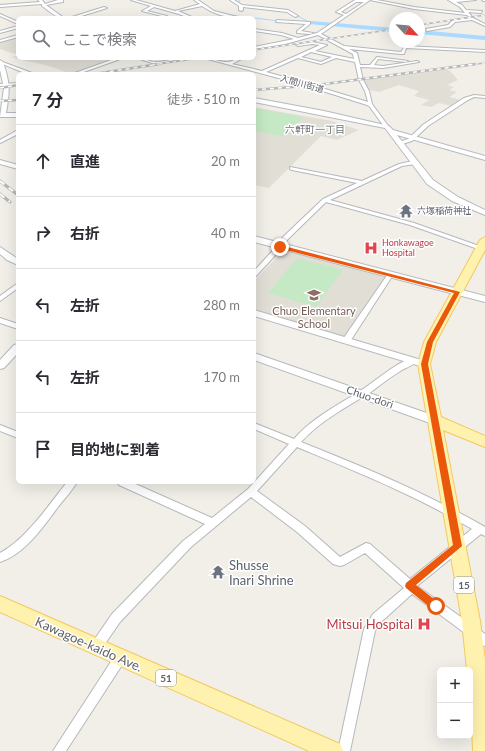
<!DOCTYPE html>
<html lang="ja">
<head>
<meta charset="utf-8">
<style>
	:root { --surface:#fff; --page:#f2f2f3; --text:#2b2b33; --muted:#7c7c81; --line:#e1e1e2 }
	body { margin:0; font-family:Lato,"Noto Sans JP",sans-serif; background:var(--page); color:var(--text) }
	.controls { position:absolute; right:12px; bottom:12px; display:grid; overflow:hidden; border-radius:6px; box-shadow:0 4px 16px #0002 }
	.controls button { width:36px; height:36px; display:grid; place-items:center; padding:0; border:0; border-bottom:1px solid var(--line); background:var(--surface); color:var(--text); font:20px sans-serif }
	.compass { position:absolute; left:389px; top:12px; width:36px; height:36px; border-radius:50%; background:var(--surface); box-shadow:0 4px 16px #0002; rotate:116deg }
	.stop { position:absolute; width:12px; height:12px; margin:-9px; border:3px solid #ea580c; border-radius:50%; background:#fff }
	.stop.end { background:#ea580c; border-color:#fff; box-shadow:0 1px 4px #0008 }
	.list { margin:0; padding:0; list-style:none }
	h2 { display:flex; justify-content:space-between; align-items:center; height:52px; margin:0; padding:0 16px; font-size:17px }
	h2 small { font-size:13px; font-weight:400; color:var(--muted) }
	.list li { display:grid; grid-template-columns:26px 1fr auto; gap:12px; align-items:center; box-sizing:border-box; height:72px; padding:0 16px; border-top:1px solid var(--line) }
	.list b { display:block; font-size:15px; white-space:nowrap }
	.list em { font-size:13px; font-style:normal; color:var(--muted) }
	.icon { flex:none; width:22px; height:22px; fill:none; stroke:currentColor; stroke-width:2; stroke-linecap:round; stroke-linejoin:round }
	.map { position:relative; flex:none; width:485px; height:751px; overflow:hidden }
	.search { position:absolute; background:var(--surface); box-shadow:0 4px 16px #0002; left:16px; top:16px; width:240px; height:44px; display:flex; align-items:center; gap:10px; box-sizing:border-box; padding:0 14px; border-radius:6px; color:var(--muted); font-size:15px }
	.panel { position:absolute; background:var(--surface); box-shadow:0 4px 16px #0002; left:16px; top:72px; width:240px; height:412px; border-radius:6px }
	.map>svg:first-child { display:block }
	.education { fill:#e1ded6 }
	.green { fill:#c5e8c5 }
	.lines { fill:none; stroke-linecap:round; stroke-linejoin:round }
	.stream { stroke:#aadaff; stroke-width:1 }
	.river { fill:#aadaff; fill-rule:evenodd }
	.street-casing { stroke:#b5b8bc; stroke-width:2 }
	.secondary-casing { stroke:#b6babf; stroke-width:2 }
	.primary-casing { stroke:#f2c960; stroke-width:2 }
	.street { fill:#fff; fill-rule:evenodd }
	.secondary { fill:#fff; fill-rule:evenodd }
	.primary { fill:#fff2af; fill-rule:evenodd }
	.rail-far2-casing { stroke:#b6b7b8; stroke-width:1.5 }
	.rail-far1-casing { stroke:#b6b7b8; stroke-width:2.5 }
	.rail-casing { stroke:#b6b7b8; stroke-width:3 }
	.rail-far2 { stroke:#fff; stroke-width:1; stroke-dasharray:3.5; stroke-linecap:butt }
	.rail-far1 { stroke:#fff; stroke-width:1.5; stroke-dasharray:4; stroke-linecap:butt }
	.rail { stroke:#fff; stroke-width:2; stroke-dasharray:5.5; stroke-linecap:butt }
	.route { fill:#ea580c }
	.labels { text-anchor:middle; stroke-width:3; stroke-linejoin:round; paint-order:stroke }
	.far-street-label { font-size:9px; fill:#5f6368; stroke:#fff }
	.far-worship-label { font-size:9px; fill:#5b616d; stroke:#fff; text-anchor:start }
	.far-health-label { font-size:9px; fill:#be3a42; stroke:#fff; text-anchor:start }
	.far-neighbourhood-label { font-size:10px; fill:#70757a; stroke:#fff }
	.shield { fill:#fff; stroke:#8f9295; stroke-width:1 }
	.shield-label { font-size:10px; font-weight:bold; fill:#5f6368 }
	.education-label { font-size:11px; fill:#785e54; stroke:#fff }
	.street-label { font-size:11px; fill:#5f6368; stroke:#fff }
	.near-worship-label { font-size:13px; fill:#5b616d; stroke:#fff; text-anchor:start }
	.near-health-label { font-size:13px; fill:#be3a42; stroke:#fff; text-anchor:end }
	.near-street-label { font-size:13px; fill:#5f6368; stroke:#fff }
</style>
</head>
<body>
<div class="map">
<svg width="485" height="751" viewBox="0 0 485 751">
	<rect width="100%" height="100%" fill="#f1efe8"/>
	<!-- education -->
	<path class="education" d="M18 36V58H117L71 74 46 65 21 60 12 57 18 55 0 49V41Z
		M447 69 453 74 458 80 447 85 454 87 449 90 457 92 449 97 461 100 452 106 439 103 431 107 421 105 429 100 414 96 419 91 399 85 379 92 369 90 363 80Z
		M254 107 332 121 359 130 337 140 321 136 269 188 254 185Z
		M287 251 386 276 345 337 254 309V281L282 252Z"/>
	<!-- green -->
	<path class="green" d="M254 108 303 117 282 136 254 131Z
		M297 258 343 270 316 307 268 293Z"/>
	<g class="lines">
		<!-- stream -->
		<path class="stream" d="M198 0 205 6
			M239 0V4L242 5
			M286 10 311 23
			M224 14 250 18
			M254 18 279 21"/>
		<!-- river -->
		<path class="river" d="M311 21 395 28V32L309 24 308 23Z
			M419 30 485 36V40L419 34Z"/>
		<!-- street casing -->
		<g class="street-casing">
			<path id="street" d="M38 0H42L45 4 58 0H63V2L46 5 64 18C55 18 48 10 42 6V4L0 7V5L40 2Z
				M131 0H136L175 11 200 4 194 0H198L214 11 241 18C227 18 213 14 202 6L178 11 194 18H189L179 14 154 7 147 11 167 16 164 18H160L162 16 142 11 151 6Z
				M230 0H234L242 5 288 10 298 16 295 17 287 12 243 7V10L241 11 239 10V6Z
				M355 0H377L414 7 465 13 460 7 448 0H476L456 2 462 5 466 10 482 11 481 13 468 12 473 18 485 24V26L472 20 455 22 450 27 427 31 426 29 448 25 453 20 470 18 467 15 414 9 370 0 321 34 344 46 401 52 405 46 485 50V52L406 48 404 54H401L349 49 357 53 360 65H370L377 57 408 61 406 62 378 59 374 65 383 66 417 61 419 62 383 68 360 67 363 80 369 91 372 104 389 127 387 128H385L370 107 367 105 297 83 204 58C212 58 219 62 227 62 232 62 237 58 243 58L232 64 262 71 320 45 312 44 298 46 296 45 312 42 327 45 315 51 354 59 353 54 318 35 285 44 254 49V47L294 39 281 35 254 31V29L282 33 298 38 317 33 344 15 336 12ZM356 2H364L346 14 341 12ZM311 52 332 57 321 62 301 57ZM298 58 321 64 336 58 355 62 359 80 365 91 368 102 299 81 266 72Z
				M482 0H485V1H483Z
				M104 7 107 8 75 18H69Z
				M0 14 18 22V24L0 16Z
				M277 20 310 22V24L301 31 313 33 311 34 297 33V31L306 24 276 22Z
				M18 26V28L0 33V31Z
				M18 35V37L0 42V40Z
				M117 58H123L78 74H72Z
				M137 58C144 58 150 62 156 62 166 62 175 58 185 58L155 64Z
				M0 61 32 73 33 74H27L0 63Z
				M18 83V85L0 86V84Z
				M474 95 485 96V98L474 97 468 100 428 126 412 141 399 145 396 143 408 139 424 124 464 98Z
				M16 131H18V134L0 143V140Z
				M0 160 18 165V169L0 164Z
				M413 161 415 162V164L402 166 330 200 414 223 482 247V249H478L410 225 326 202 288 239 282 248 256 276 254 277V271L277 246 283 237 323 199 357 183 292 170 290 169V167L362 181 399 164Z
				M390 273 393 275 349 343H343L342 341 343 339 388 274Z
				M18 283V288L0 301V296Z
				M0 318 18 324V329L0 323Z
				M413 358 417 361C413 366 404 368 399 372 389 378 380 385 371 392 347 407 321 420 301 442 364 467 426 493 485 527V536L481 534 417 586 485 634V646L481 645 412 594 381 622 375 631 350 751H338L364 629 373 614 404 588 365 553 344 565 340 566 333 564 297 532 251 497 191 547 120 622 100 651 96 652 92 651 90 647 92 643 112 614 183 541 205 524 119 485 117 482H131L212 518 248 489 289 444 254 429V423L294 439C314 416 341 404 366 387 381 377 395 363 413 358ZM297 447C357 472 417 496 472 529L410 579 370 544 366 543 340 557 305 526 257 491Z
				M0 425 18 432V438L0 431Z
				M67 482H77C72 491 64 499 58 507 43 527 25 554 0 562V553C26 539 49 505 67 482Z
				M120 652 124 654 126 658 124 662 66 751H53L116 654Z"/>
		</g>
		<!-- secondary casing -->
		<g class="secondary-casing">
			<path id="secondary" d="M0 60 3 62C10 82 10 92 6 113H18V117H0L4 88 0 70Z
				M254 98 324 111 389 126 393 130 485 156V160L397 135 433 180 458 197 485 210V215L452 201 427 184 385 128 254 102Z
				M254 236 485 296V302L254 242Z
				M0 247 18 259V265L7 260 0 254Z
				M254 310 428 362 429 364 428 366H420L254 316Z
				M18 344V353L4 368 0 369V360L14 345Z
				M254 353 438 417 440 420 438 423 434 424 430 423 254 360Z"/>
		</g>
		<!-- primary casing -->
		<g class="primary-casing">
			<path id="primary" d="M485 237V250L436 342 430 364 441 417 485 436V447L443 430 480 621 485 660V751H473L470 670H467L462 621 418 364 424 342 480 240Z
				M0 596 340 744 343 751H309L0 612Z"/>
		</g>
		<!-- street -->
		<use href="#street" class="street"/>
		<!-- secondary -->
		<use href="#secondary" class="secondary"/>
		<!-- primary -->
		<use href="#primary" class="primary"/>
		<!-- rail-far2 casing -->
		<g class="rail-far2-casing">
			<path id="rail-far2" d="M419 25 485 15
				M254 50 395 29
				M152 65 200 58
				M468 65 485 63"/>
		</g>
		<!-- rail-far1 casing -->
		<g class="rail-far1-casing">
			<path id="rail-far1" d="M94 74 159 64
				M0 88 18 85
				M254 90 317 85 476 64
				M0 101 18 100"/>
		</g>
		<!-- rail casing -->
		<g class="rail-casing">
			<path id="rail" d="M0 181 18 195
				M0 194 10 202"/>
		</g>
		<!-- rail-far2 -->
		<use href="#rail-far2" class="rail-far2"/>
		<!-- rail-far1 -->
		<use href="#rail-far1" class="rail-far1"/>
		<!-- rail -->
		<use href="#rail" class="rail"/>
	</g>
	<!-- route -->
	<path class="route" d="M280 245 460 292 433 342 428 364 462 546 416 585 439 603 440 606 439 609H432L406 588 405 586 406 583 453 545 421 364 427 342 454 293 278 248V247Z"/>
	<!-- icons -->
	<defs>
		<g id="temple-bare" transform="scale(1.08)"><path d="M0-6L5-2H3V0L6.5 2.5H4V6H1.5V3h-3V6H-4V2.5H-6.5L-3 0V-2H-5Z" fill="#6b7280" stroke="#fff" stroke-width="2.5" paint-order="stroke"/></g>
		<g id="hospital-bare" transform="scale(1.08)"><path d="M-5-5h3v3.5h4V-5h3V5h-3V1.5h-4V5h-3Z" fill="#e0444e" stroke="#fff" stroke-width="2.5" paint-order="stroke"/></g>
		<g id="school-bare" transform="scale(1.08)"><path d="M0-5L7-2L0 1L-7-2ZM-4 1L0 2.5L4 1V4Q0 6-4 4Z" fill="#8d6e63" stroke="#fff" stroke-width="2.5" paint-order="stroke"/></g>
	</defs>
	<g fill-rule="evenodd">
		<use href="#temple-bare" x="406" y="211"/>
		<use href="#hospital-bare" x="371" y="248"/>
		<use href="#school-bare" x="314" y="295"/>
		<use href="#temple-bare" x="218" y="572"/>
		<use href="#hospital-bare" x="424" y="624"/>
	</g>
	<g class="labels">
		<!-- far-street labels -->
		<g class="far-street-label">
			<text transform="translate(302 84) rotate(16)" y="3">入間川街道</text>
		</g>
		<!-- far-worship labels -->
		<g class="far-worship-label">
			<text x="417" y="214">六塚稲荷神社</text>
		</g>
		<!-- far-health labels -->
		<g class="far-health-label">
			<text x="382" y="246">Honkawagoe<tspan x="382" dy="10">Hospital</tspan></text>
		</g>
		<!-- far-neighbourhood labels -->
		<g class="far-neighbourhood-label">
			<text x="315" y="133">六軒町一丁目</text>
		</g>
		<!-- shield labels -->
		<g class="shield">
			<rect x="454" y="577" width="20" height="16" rx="3"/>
			<rect x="156" y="670" width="20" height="16" rx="3"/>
		</g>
		<g class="shield-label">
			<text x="464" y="589">15</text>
			<text x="166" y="682">51</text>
		</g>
		<!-- education labels -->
		<g class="education-label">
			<text x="314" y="315">Chuo Elementary<tspan x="314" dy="13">School</tspan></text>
		</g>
		<!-- street labels -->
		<g class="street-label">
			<text transform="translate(370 397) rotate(19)" y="4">Chuo-dori</text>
		</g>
		<!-- near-worship labels -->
		<g class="near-worship-label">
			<text x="229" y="570">Shusse<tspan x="229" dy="15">Inari Shrine</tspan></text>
		</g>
		<!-- near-health labels -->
		<g class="near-health-label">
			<text x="413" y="629">Mitsui Hospital</text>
		</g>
		<!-- near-street labels -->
		<g class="near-street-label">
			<text transform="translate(89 644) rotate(24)" y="5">Kawagoe-kaido Ave.</text>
		</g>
	</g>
</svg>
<div class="controls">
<button>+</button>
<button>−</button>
</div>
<svg class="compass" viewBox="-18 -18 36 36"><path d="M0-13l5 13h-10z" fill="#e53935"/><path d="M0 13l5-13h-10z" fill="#7c7c81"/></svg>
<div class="stop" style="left:436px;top:606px"></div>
<div class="stop end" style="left:280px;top:247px"></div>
<div class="search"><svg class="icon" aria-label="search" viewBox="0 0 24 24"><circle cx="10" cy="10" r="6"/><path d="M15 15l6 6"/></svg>ここで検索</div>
<section class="panel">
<h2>7 分<small>徒歩 · 510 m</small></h2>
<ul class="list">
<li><svg class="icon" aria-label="ahead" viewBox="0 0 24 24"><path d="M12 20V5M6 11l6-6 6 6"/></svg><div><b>直進</b></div><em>20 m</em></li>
<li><svg class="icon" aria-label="right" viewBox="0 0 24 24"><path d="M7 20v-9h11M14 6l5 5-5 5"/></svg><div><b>右折</b></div><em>40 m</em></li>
<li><svg class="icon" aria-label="left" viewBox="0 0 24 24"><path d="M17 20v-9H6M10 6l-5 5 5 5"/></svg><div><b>左折</b></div><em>280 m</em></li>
<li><svg class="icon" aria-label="left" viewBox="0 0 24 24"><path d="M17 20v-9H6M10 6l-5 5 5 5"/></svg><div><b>左折</b></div><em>170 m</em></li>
<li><svg class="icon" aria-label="arrive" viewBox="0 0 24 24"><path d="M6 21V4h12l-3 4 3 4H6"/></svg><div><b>目的地に到着</b></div></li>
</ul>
</section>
</div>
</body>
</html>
